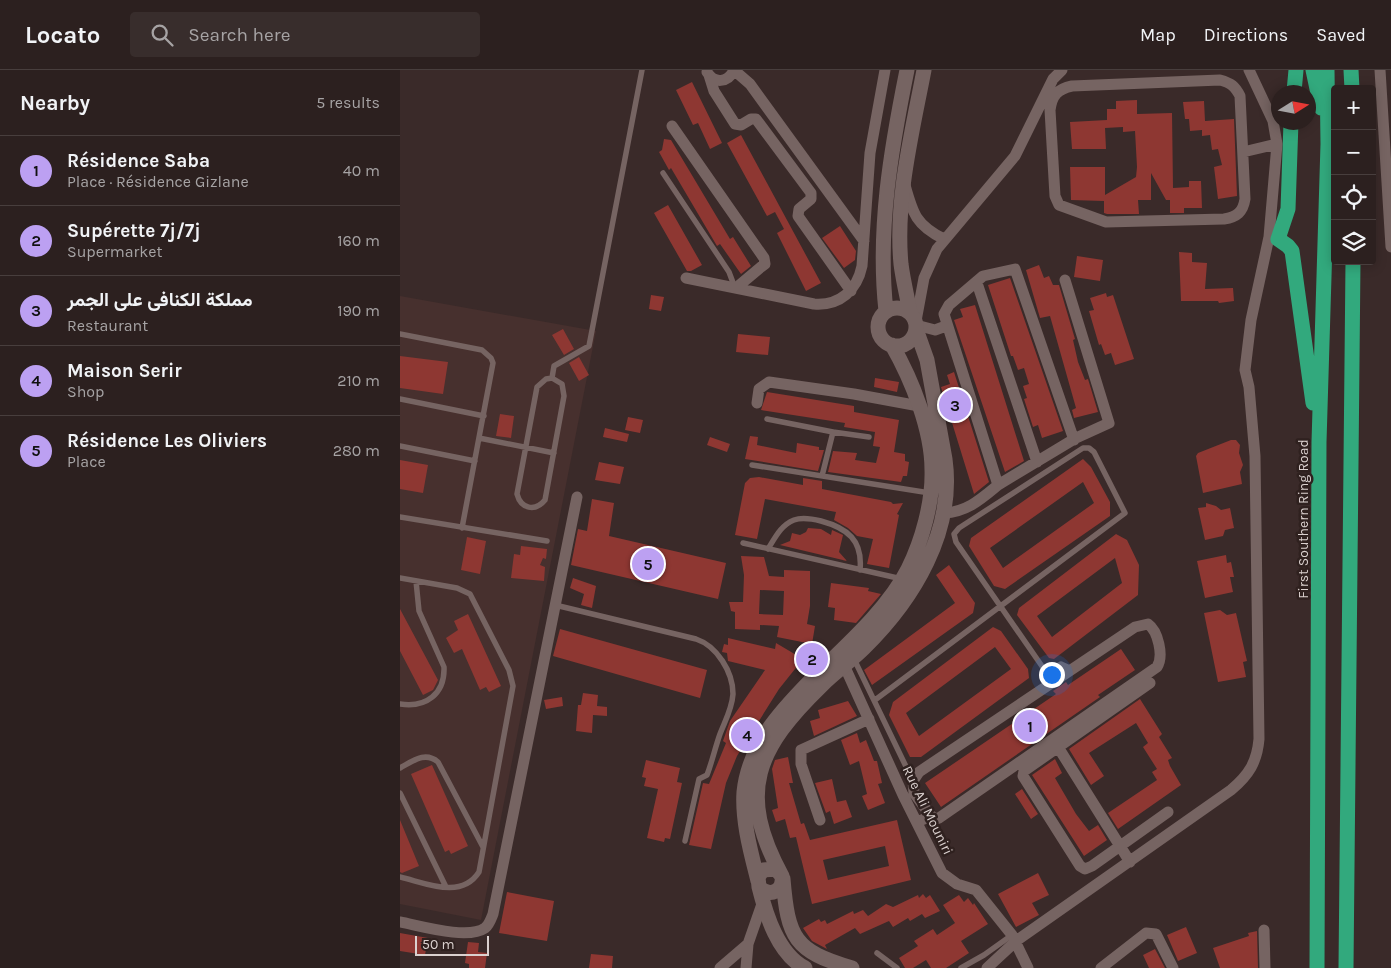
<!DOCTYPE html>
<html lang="en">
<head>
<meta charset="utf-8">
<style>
	:root { --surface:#2c201f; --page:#382d2c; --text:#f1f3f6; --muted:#a6a3a4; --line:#483e3d; --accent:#bca0f2 }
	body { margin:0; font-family:Karla,Vazirmatn,sans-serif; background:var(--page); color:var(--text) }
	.controls { position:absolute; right:15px; top:15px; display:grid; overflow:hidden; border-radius:5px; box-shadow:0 2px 12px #0003 }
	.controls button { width:45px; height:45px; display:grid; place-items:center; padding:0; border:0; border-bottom:1px solid var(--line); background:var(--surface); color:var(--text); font:25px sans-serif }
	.compass { position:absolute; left:871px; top:15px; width:45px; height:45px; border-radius:50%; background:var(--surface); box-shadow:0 2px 12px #0003; rotate:79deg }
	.scale { position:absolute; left:15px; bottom:12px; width:74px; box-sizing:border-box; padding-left:5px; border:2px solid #dbd1cf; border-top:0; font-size:14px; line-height:18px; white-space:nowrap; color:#dbd1cf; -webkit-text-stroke:4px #2f211f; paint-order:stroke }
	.you { position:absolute; left:651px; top:604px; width:18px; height:18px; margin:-12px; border:4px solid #fff; border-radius:50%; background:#1a73e8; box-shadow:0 0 0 8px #1a73e833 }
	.badge { display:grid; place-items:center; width:32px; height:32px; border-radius:50%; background:var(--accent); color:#111; font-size:16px; font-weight:700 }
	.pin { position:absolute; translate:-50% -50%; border:2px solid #fff; box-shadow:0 1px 5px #0006 }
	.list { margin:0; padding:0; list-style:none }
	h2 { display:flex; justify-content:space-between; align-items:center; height:65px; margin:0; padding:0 20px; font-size:21px }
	h2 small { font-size:16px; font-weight:400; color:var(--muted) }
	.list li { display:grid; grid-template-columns:32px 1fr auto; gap:15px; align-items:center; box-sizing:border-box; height:70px; padding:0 20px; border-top:1px solid var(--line) }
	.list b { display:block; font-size:19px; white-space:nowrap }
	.list p { margin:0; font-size:16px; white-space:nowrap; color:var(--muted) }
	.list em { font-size:16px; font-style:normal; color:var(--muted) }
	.icon { flex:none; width:28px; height:28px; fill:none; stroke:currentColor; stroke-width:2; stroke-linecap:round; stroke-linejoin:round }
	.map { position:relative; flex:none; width:991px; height:898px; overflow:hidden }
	header { display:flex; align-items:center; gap:30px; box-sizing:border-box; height:70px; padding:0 25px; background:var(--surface); border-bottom:1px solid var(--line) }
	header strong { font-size:24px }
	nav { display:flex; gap:28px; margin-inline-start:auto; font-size:18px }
	.search { width:350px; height:45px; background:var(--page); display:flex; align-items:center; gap:12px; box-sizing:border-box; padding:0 18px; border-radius:5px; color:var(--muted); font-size:19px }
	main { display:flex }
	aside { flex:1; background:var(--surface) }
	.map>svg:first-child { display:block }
	.built { fill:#47302e }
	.building { fill:#8e3732; fill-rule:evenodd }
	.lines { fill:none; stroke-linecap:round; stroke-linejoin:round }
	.lane { stroke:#766462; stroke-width:5.5 }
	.street { stroke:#766462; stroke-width:11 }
	.secondary { stroke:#766462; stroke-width:15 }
	.highway { stroke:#32a97d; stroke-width:15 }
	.labels { text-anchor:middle; stroke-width:5; stroke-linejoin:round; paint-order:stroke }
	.street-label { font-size:14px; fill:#dbd1cf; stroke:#2f211f }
</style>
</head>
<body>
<header>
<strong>Locato</strong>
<div class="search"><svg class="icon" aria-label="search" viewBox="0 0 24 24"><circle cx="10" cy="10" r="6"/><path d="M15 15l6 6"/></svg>Search here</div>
<nav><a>Map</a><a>Directions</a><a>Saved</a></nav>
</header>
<main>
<aside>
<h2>Nearby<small>5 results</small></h2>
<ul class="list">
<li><span class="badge">1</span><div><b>Résidence Saba</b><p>Place · Résidence Gizlane</p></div><em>40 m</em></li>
<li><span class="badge">2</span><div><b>Supérette 7j/7j</b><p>Supermarket</p></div><em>160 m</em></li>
<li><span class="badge">3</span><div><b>مملكة الكنافى على الجمر</b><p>Restaurant</p></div><em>190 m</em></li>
<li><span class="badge">4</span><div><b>Maison Serir</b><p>Shop</p></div><em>210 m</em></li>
<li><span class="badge">5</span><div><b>Résidence Les Oliviers</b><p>Place</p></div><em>280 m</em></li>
</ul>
</aside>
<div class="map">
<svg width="991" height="898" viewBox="0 0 991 898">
	<rect width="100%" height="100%" fill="#3a2a29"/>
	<!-- built -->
	<path class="built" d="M0 226 196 261 81 850 0 834Z"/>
	<!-- building -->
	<path class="building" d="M292 12 322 73 310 79 298 53 293 55 276 20Z
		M737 30V44L772 43 773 118 789 117V111H801L802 138H784V143H770V130H766L751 103V130H738L739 144H707L704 143V131L671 130 670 97H705V125L736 107 737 97 735 61 723 62V57L705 58 706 79H672L670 52 707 50V39H716V31Z
		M804 31 805 51 834 49 837 126 818 129 814 97 822 95 818 79 812 80 810 65 802 66V60L790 61 789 49H785L783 32Z
		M341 65 421 213 406 221 377 163 384 159 375 142 367 146 327 73Z
		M264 69 271 70 330 169 333 167 351 196 341 204 320 174 317 176 271 98 269 100 259 82 262 80Z
		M268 135 302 195 291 201H287L254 143Z
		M440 156 456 181 455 190 444 198 422 168Z
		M779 182 792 183V192L807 193 805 219 833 218 834 231 819 233 818 231H781Z
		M677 186 703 190 700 211 674 207Z
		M639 195 644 208 649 206 653 215H659L675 269 673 270 678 292 685 310 688 309 698 342 674 348 672 340 676 338 650 246 640 248 626 200Z
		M610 208 663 361 642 368 638 355 633 357 624 329 627 328 623 316 629 314 624 298 618 300 613 286H611L588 215Z
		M706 223 707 227 713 225 734 289 715 295 711 283 705 285 701 274 699 275 689 241 694 240 690 228Z
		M251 225 264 227 261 241 249 239Z
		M575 235 624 391 605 402 554 250 563 247 560 239Z
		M163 259 174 279 164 285 152 265Z
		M338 264 370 267 368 285 336 282Z
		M0 286 48 292 43 324 0 318Z
		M179 287 189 305 179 311 169 293Z
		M554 302 589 412 574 424 541 317 550 314 547 305Z
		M475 308 499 312 497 322 474 317Z
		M367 322 454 336V342L499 350 494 382 505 384V391L509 392 507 406H503L501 412 428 402 433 381 457 383 455 390 476 393 480 377 473 376 475 362 444 357 445 353 361 340Z
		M100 344 114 346 111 368 96 366Z
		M228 347 243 350 240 363 225 360Z
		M205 358 229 364 227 372 203 367Z
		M350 366 358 367 357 375 396 383 397 373 419 377V380H424L418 401 345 389Z
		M310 367 330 374 327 382 307 375Z
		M831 370H836L840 375 839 383 843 395 840 402 842 414 803 423 796 386 798 383Z
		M683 389 691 397 710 432V446L605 519 594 516 569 476 571 468ZM683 412 694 433 603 498 590 478Z
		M0 390 28 395 23 423 0 419Z
		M199 392 224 397 220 414 195 410Z
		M359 407 403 415V408L422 411V419L491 432 493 434 503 433 497 444 499 445 489 498 467 494 473 469 457 466 448 458 434 450 436 442 365 429 357 469 335 465 345 413 350 408Z
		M192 429 214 433 209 466 326 493 318 529 171 495 178 459 187 461Z
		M806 433 816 436 821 440 830 438 834 458 825 460 823 466 805 470 798 438 806 437Z
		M408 458 421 459 431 465 432 460 443 465 439 482 447 491 380 475 390 471 392 463 400 465 406 462Z
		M716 464 727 470 739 495 738 525 654 589 649 588 617 545 619 538ZM715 488 722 513 652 567 637 546Z
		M67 467 86 471 80 504 61 500Z
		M121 476 147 479 146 489 143 488 140 495 145 497 144 511 111 508 114 484 120 485Z
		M826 485 827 493 831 492 834 507H830L833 522 805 528 797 491Z
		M341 486 364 487 369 506 384 507V500L410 501V536L407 554 415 556 412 574 377 567 379 556 360 555V560L335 559V542L331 541 329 532H343L344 505ZM360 520 384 521 383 545 359 544Z
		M549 495 575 533 573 543 472 615 464 600 555 533 536 505Z
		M173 508 196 516 192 538 181 535 184 524 170 518Z
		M431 513 469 518 468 521 481 524 456 553 434 550 435 538 428 537Z
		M0 539 38 610 33 620 23 625 0 581Z
		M820 540 827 545 836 543 847 591 843 592 846 607 818 612 804 543Z
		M68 544 101 616 89 622 86 617 80 620 62 579 54 583 46 568 58 560 54 551Z
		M593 557 601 561 628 599 629 608 521 687H510L489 645 493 632ZM595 577 611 599 519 666 506 643Z
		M160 559 307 600 300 628 153 586Z
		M328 568 375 579 376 573 403 589 379 619 337 686 326 713 311 779 289 775 303 713 309 714 326 673 323 671 330 651 365 600 328 591 327 583 322 582 324 574 328 575Z
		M721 579 735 600 698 625 700 627 541 737 525 713 656 624 653 621 666 612 668 615Z
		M183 623 198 625 197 636 207 637V646L193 645 192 663 176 661 178 635H181Z
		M162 627 163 636 146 639 144 630Z
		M740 629 762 664 759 667 772 688 768 690 770 696 781 715 718 759 708 743 757 710 752 702 757 699 743 677 748 673 736 653 689 683 704 706 691 715 669 679Z
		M448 631 457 646 414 666 410 651 420 648 418 640Z
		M457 663 460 673 466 670 474 691H477L482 713 478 714 485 733 468 740 462 726 467 724 459 691 450 695 441 670Z
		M388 687 393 713H389L401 754 404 753 410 770 497 750 511 810 412 834 396 767 390 768 385 749 376 752 372 740 378 738 372 699 375 690ZM485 776 489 796 428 810 423 790Z
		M655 689 662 703 655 708 676 744 689 761 698 755 707 770 684 786 632 705Z
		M246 690 280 698 277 712 282 713 270 769 265 768 264 772 247 768 258 719 244 716 246 708 242 707Z
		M32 695 68 776 51 784 49 780 45 782 11 704Z
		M432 709 437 732 446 730 452 747 434 754 430 741 426 743 415 713Z
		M622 719 638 744 631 749 615 724Z
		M0 750 19 796 2 803 0 802Z
		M638 803 649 825 632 833 639 845 616 857 598 824Z
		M107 822 154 831 147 871 99 863Z
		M523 824 526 828 530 825 540 841 525 848 522 844 510 851 508 848 493 857 489 851 460 864 455 858 425 875 427 879 412 871 403 858 419 849 421 852 425 850 427 854 453 841 454 844 463 840 468 846 486 834 493 837 518 825 519 828Z
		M559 825 564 832 568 828 573 835 574 833 588 854 561 871 569 883 546 898H531L526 890 513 898H505L499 888 518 876 514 871 533 859 537 865 555 853 543 835Z
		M786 857 797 883 778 891 767 865Z
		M857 861 858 898H820L813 878 849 866 848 863Z
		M0 863 28 868 25 885 0 881Z
		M68 872 79 873 78 882 87 883 85 898H69V894L65 893Z
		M755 879 765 898H749L743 885Z
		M191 884 213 886 212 898H189Z"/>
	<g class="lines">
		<!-- lane -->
		<path class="lane" d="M263 103 329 202 335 218
			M0 264 82 280 91 288 93 293 62 458
			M152 308 154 296 189 276 242 0
			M152 308 162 314 164 326 145 430C135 442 121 439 117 424L137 317 146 309Z
			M0 329 84 346
			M367 349 433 362
			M79 368 154 383
			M0 376 75 391
			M352 395 530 423
			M422 406 433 362 469 367
			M0 447 147 471
			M343 473 502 509
			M368 479C375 468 381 455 394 450 402 447 413 449 421 451 447 458 463 470 460 500
			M0 508 57 518 70 524 109 600 113 616 79 802C61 830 26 813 0 807
			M155 535 296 569C317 576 333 602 333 624 332 639 325 651 320 664 315 678 312 692 307 705L299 709 285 771
			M454 589 513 711
			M475 630 725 443 694 382 689 378H683L559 458 554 464 556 472 646 602 661 594 672 599
			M0 634C26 638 45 624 44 597L19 541 16 511
			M0 698C13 691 25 681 38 692L83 777
			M0 723 46 817
			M477 883 497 898
			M561 898 584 885 612 865"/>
		<!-- street -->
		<path class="street" d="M334 0 350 14 464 171
			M980 0 991 177
			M307 2C314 14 328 13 334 0
			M309 5 314 21 335 54 341 55 351 49H356L411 123V129L399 139 398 146 451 221
			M820 10C831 13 835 16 840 26L845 129C843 142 837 147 824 149L706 152 659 135 655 126 650 40C652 25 658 19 672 16Z
			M272 56 364 188 365 194 361 197 336 218
			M843 82 877 74
			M505 115C513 144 516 155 544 169
			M286 208 414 234C440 236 457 220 462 196L470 83 485 0
			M665 210 709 353 676 368 598 415 544 244 549 235 583 206 615 199 674 370
			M577 213 637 392
			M516 251 524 208 537 179 615 86 653 9 662 0
			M516 255 535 260 546 256
			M357 333 359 319 369 312 454 324 519 336
			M544 443C567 442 581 429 598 415
			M444 595 503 725 542 803 557 814 576 820 612 865 628 898
			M750 613 624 701 623 706 680 796 685 799 692 796 768 742
			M658 677 730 792
			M420 750 401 694V680L469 649
			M517 752 531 746 536 749 539 748 757 597C764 586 758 561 748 554L735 557 519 702 513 711 514 723 531 746
			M0 852C21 856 68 870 85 858 89 855 91 849 93 844L177 427
			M864 860 865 898
			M320 898 348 874
			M346 898 348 874 363 831
			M587 898 616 871 831 720C849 705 857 692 859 669L855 386 849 317 845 300 851 250 869 167 877 74 873 51 849 0
			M701 898 746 863 756 864 773 898"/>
		<!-- secondary -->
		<path class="secondary" d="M478 257a19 19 0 1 1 38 0a19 19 0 1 1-38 0Z
			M486 241C477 160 491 79 507 0
			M510 242C507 226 503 210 501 194 495 130 512 63 524 0
			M382 806 376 799 363 800 358 807 359 817C370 828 384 821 382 806 336 722 357 678 422 615 435 602 451 591 464 578 514 529 555 461 545 389L527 290 516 259
			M383 809C388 868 394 881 452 898
			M358 811C351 783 342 751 344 722 349 672 386 635 419 602 449 573 489 537 508 499 522 471 533 432 532 400 532 360 512 310 492 275
			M359 817C366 845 378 884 405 898"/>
		<!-- highway -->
		<path class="highway" d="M913 0 921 38
			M951 0 952 19
			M894 22 896 0
			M891 52 888 139 878 169 888 176 892 181 913 333
			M917 898 919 372 928 74 927 0
			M946 898 953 191"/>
	</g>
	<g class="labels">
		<!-- street labels -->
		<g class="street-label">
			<text transform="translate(903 449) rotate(-90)" y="5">First Southern Ring Road</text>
			<text transform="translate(528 740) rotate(64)" y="5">Rue Ali Mouniri</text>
		</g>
	</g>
</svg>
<div class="controls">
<button>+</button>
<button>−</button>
<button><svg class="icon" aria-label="locate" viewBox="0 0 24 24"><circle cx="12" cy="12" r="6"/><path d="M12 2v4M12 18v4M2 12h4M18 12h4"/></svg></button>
<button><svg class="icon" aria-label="layers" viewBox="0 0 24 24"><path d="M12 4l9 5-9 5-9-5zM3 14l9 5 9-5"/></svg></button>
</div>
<svg class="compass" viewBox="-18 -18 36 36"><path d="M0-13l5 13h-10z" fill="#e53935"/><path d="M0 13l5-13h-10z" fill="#a6a3a4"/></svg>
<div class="scale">50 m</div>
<div class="you"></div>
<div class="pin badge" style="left:630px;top:656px">1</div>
<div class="pin badge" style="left:412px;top:589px">2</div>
<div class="pin badge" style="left:555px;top:335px">3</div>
<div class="pin badge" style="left:347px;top:665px">4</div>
<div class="pin badge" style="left:248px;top:494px">5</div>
</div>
</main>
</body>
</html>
